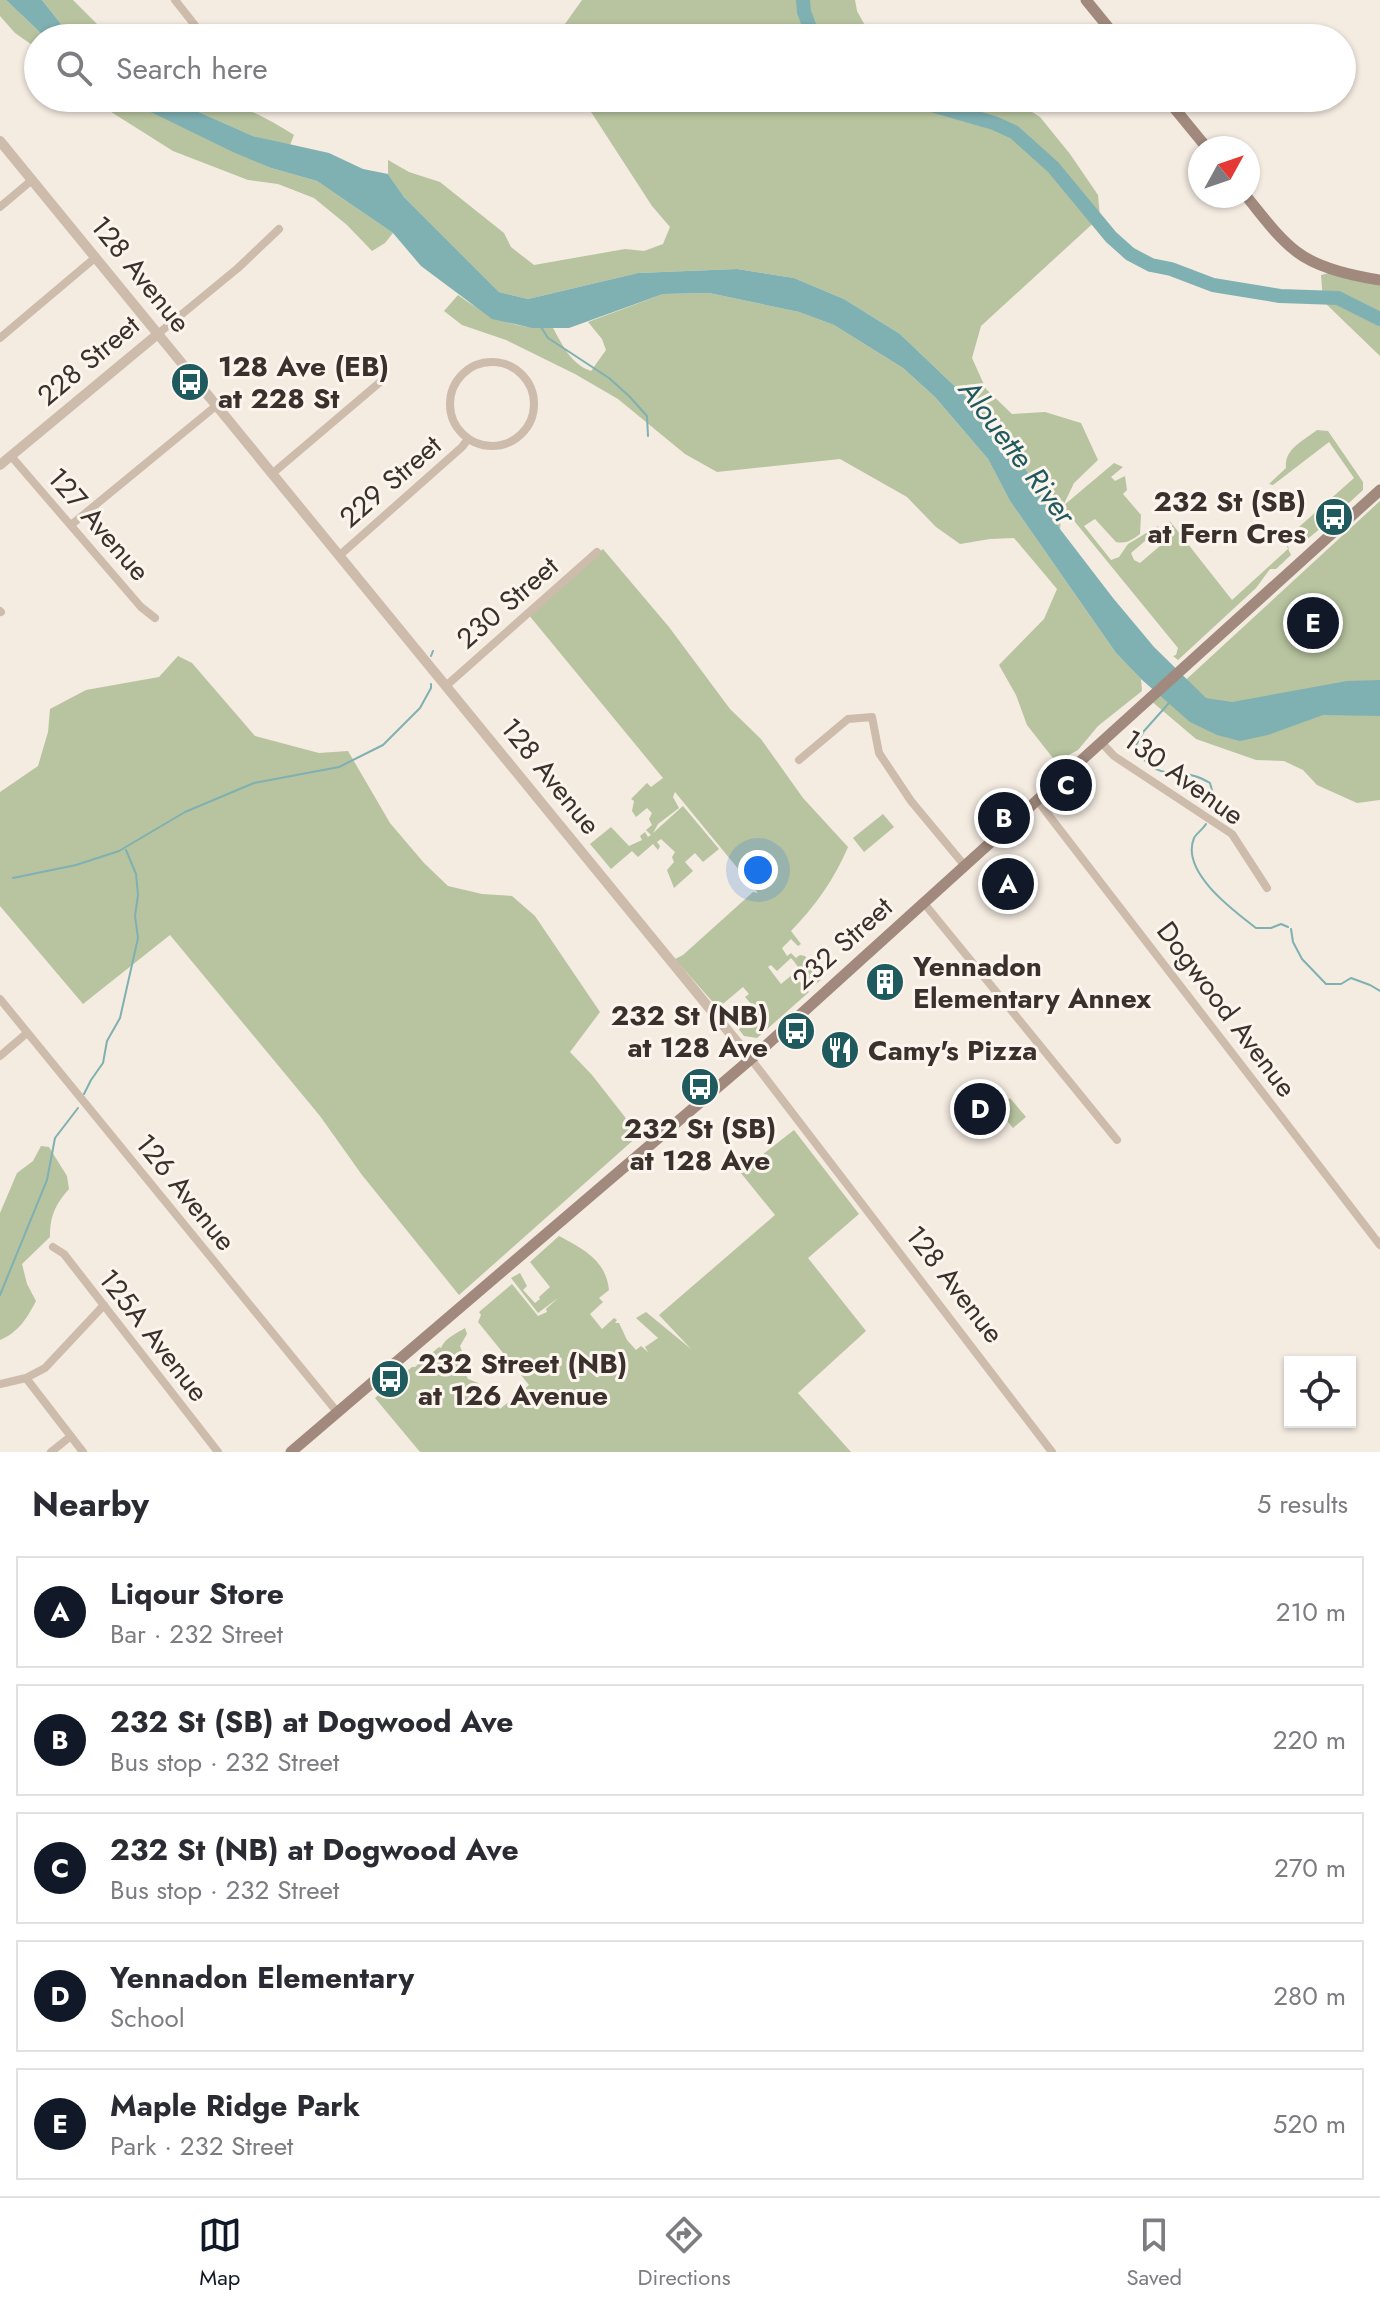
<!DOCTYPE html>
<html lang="en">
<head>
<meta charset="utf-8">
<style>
	:root { --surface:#fff; --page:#f7f7f7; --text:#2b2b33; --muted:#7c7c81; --line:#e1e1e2; --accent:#111827 }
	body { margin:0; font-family:Jost,sans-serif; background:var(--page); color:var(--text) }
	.controls { position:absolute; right:24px; bottom:24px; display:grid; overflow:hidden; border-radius:0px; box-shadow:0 2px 6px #0004 }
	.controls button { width:72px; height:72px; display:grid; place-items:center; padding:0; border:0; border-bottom:2px solid var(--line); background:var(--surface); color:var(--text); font:40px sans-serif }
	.compass { position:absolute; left:1188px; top:136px; width:72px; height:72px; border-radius:50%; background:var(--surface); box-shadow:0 2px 6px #0004; rotate:50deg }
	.you { position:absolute; left:758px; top:870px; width:28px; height:28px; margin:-20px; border:6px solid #fff; border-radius:50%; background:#1a73e8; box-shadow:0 0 0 12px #1a73e833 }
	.badge { display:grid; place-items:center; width:52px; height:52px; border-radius:50%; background:var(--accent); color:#fff; font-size:26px; font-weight:700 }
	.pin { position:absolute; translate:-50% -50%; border:4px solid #fff; box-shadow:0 2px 8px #0006 }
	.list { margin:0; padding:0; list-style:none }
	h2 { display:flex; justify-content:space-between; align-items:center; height:104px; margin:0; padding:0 32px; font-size:34px }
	h2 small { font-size:26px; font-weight:400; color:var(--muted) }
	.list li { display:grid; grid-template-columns:52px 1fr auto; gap:24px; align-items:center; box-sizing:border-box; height:112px; margin:0 16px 16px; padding:0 16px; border:2px solid var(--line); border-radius:0px }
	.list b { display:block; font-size:30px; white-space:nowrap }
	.list p { margin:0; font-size:26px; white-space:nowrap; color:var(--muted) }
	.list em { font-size:26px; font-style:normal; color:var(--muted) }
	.icon { flex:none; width:44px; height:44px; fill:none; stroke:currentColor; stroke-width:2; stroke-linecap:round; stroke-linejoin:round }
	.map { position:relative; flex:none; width:1380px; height:1452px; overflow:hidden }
	.search { position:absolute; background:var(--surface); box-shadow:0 2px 6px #0004; left:24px; right:24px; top:24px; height:88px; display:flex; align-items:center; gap:20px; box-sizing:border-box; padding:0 28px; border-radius:44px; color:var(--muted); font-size:30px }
	.sheet { height:744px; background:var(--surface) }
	nav { display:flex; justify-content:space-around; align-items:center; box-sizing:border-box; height:112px; border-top:2px solid var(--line); background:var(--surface); font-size:22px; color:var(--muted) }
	nav a { display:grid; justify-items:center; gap:4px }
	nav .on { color:var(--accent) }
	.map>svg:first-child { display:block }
	.green { fill:#b8c4a0 }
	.water { fill:#7fb0b2 }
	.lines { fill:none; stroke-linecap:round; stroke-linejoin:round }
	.stream { stroke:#7fb0b2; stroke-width:2 }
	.river { stroke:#7fb0b2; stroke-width:14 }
	.minor { stroke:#cdbbac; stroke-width:8 }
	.tertiary { stroke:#cdbbac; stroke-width:10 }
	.secondary { stroke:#a18a7d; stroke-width:11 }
	.labels { text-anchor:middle; stroke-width:6; stroke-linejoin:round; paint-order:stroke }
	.street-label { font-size:28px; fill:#3b302b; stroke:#fbf5ee }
	.poi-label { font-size:28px; font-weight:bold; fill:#3b302b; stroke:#fbf5ee; text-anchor:start }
	.water-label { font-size:30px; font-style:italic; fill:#1f5a5e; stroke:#fbf5ee }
</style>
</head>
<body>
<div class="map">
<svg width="1380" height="1452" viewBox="0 0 1380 1452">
	<rect width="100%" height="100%" fill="#f4ebe1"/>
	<!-- green -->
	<path class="green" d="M0 0H6L46 38H38V49L15 33 0 16Z
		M42 0H73L101 28 115 38H72Z
		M582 0H855L857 11 872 38H555Z
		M89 98H122L271 168 317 181 393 233 385 243 372 251 347 225 314 198 278 184 248 180 173 151Z
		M167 98C223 98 247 105 294 135L290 145 253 136Z
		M582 98H1010L1040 117 1070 154 1098 195 1100 217 981 326 972 358 986 389 1012 414 1045 412 1081 423 1098 460 1074 483 1063 506 1114 463 1123 467 1111 477 1115 481 1125 476 1127 490 1123 494 1141 515 1140 534C1132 540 1127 544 1116 542L1095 519 1084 526 1111 560 1119 557 1128 544 1158 526 1159 529 1131 553 1134 560 1140 563 1175 533 1169 520 1232 600 1289 548 1285 542 1291 555 1276 569H1270L1256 588 1178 660 1173 656 1176 655 1178 648 1062 506 1060 529 1018 456 987 417 900 334 844 299 794 278 737 269 638 273 528 299 499 292 404 197 388 174V160L409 172 440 182 504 233 511 247 534 265 625 249 644 251 663 244 670 227 652 206Z
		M1329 273 1380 285V356L1323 301 1321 275Z
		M709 293 799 312 834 325 903 368 935 397 988 459 1010 501 1116 653 1141 679 1142 691 1098 726 1078 750 1056 762 1027 725 1016 695 999 665 1044 619 1057 589 1014 538 990 539 960 544 936 527 907 497 840 459 717 472 685 454 618 399 575 374 506 340 462 325 444 311 458 295C491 318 511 329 553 328 563 346 571 364 591 371L606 350 602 339 588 322 663 294Z
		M1317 430 1328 431 1363 482V490L1338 513 1336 511 1330 516 1332 519 1300 545 1290 535 1354 478 1329 442 1273 485 1269 484 1286 468C1284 449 1303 441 1317 430Z
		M1380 501V800L1357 803 1317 785 1303 770 1284 761 1256 760 1196 739 1150 700 1158 693 1165 699Z
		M603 549 669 627 730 709 761 739 803 798 848 847C834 880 815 906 791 931L801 944 798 946 791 939 782 948 787 956 791 953 796 958 800 955 805 956 822 979 812 987C803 979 800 967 791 958L777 971 771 965 768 967 781 984 793 974 809 992 757 1038 744 1036 727 1014 738 1005 745 1013 751 1010 753 1006 745 997 749 994 743 987 718 1008 675 959 683 955 753 892 758 893 675 792 673 797 679 808 658 824 653 833 683 806 719 849 703 862 695 853 685 862 693 871 674 888 667 870 674 862 672 857 675 852 661 839 657 842 660 846 658 850 653 844 638 857 632 851 611 869 590 844 611 827 629 846 642 840 640 836 645 832 648 837 651 835 646 830 652 825 649 819 652 813 647 808 636 817 632 811 634 801 631 799 647 783 651 787 663 778 528 614Z
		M178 656 192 663 255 736 319 753 348 751 390 823 424 863 448 886 482 894 512 896 535 916 600 1012 570 1052 592 1075 639 1135 459 1295 362 1175 320 1116 170 935 83 1004 0 906V792L38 766 48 732 50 709 86 690 159 677Z
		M883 814 894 827 864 852 853 838Z
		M1010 1098 1026 1117 1013 1128 997 1109Z
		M794 1130 859 1214 808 1258 866 1331 798 1393 851 1452H420L375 1398 412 1367H415L439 1347 441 1348C445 1338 457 1333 465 1328L467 1334 460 1346 463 1354 471 1358 462 1366 468 1379 478 1383 500 1409 529 1385 478 1322 481 1315 479 1312 512 1284 538 1316 547 1312 546 1309 558 1298 538 1313 511 1278 520 1273 527 1286 523 1290 535 1303 540 1299 539 1297 550 1287 530 1262 559 1236C583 1249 606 1260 609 1290L599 1298 603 1302 590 1314 602 1329 614 1318 617 1320 615 1323H619L627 1340 636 1350 641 1346 648 1352 645 1347 658 1338 636 1318 646 1312 691 1349 659 1315 775 1215 740 1172Z
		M41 1146 49 1147 67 1176 69 1189C55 1205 50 1216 50 1237L22 1264 27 1284 36 1301C27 1318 19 1332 0 1340V1213L17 1173 33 1161Z"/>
	<!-- water -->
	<path class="water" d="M6 0H42L72 38H46Z
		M122 98H167L253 136 329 153 363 169 388 174 404 197 499 292 528 299 638 273 737 269 794 278 844 299 900 334 987 417 1018 456 1060 529 1113 598 1154 647 1206 698 1232 702 1347 681 1380 680V716L1323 715 1268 735 1240 741 1217 735 1190 722 1141 679 1116 653 1010 501 988 459 935 397 903 368 834 325 799 312 709 293 663 294 569 328H532L492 319 421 266 393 233 317 181 271 168 233 152Z"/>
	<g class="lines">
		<!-- stream -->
		<path class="stream" d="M541 327 548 338 609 378 629 396 647 416 648 436
			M431 656 433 651
			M1169 703 1144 731 1135 747C1161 789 1177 762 1210 783L1216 805 1210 810
			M1206 824C1203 829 1196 834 1194 838 1180 872 1234 911 1256 928H1271L1281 924 1288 927
			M13 878 76 865 119 851 185 812 254 783 339 767 383 745 420 708 431 688V684
			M1291 929 1293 942 1302 959 1326 984H1341L1351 978 1370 985 1380 991
			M84 1094 91 1080 103 1063 107 1041 120 1018 138 938 135 916 138 895 136 874 126 850
			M0 1295 47 1180 55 1138 78 1108"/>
		<!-- river -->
		<path class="river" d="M803 0 804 12 814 38
			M907 98 994 123 1014 132 1053 167 1111 237 1130 254 1151 265 1171 269 1213 285 1280 296 1338 298 1380 319"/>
		<!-- minor -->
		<path class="minor" d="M175 0 205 38
			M0 207 32 180
			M159 333 238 268 279 229
			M0 338 96 257
			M450 404a42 42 0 1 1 84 0a42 42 0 1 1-84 0Z
			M11 456 141 607 155 618
			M273 473 379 383
			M71 525 217 405
			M340 555 462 447 468 439
			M0 611 1 612
			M447 685 597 552
			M1101 742 1114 756 1232 834 1267 888
			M799 760 848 719 872 717 879 753 911 801 965 866
			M1037 800 1380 1245
			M923 902 1117 1140
			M0 999 338 1413
			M0 1056 27 1033
			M751 1059 1052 1452
			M53 1247 64 1254 218 1452
			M26 1378 83 1452
			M0 1384 26 1378 45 1368 104 1305
			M51 1452 71 1436"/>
		<!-- tertiary -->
		<path class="tertiary" d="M0 141 751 1059
			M0 465 159 333"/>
		<!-- secondary -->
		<path class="secondary" d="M1086 0 1117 38
			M1166 98 1207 148
			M1246 196C1262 215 1277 237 1297 252 1318 268 1354 276 1380 280
			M291 1452 759 1052 1380 490"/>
	</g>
	<!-- icons -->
	<defs>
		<g id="bus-disc" transform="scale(2)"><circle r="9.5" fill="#1f5a5e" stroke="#fbf5ee"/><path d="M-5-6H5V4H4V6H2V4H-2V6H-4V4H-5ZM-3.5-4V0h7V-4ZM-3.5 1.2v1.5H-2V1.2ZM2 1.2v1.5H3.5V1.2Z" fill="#fff"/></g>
		<g id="building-disc" transform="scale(2)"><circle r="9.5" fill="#1f5a5e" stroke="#fbf5ee"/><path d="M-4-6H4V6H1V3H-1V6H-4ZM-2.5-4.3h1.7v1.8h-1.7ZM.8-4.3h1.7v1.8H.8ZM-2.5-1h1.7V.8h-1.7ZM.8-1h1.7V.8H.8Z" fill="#fff"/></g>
		<g id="restaurant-disc" transform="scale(2)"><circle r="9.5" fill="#1f5a5e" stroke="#fbf5ee"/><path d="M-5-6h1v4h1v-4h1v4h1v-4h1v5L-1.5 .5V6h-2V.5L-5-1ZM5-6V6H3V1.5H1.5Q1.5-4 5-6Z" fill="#fff"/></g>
	</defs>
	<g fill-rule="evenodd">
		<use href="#bus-disc" x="190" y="382"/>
		<use href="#bus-disc" x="1334" y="517"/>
		<use href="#building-disc" x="885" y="982"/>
		<use href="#bus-disc" x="796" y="1031"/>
		<use href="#restaurant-disc" x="840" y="1050"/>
		<use href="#bus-disc" x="700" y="1087"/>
		<use href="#bus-disc" x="390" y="1379"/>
	</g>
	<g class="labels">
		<!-- street labels -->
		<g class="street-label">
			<text transform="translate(141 274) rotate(51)" y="10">128 Avenue</text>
			<text transform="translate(88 360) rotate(-40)" y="10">228 Street</text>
			<text transform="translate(390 481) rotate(-41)" y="10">229 Street</text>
			<text transform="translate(99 524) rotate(49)" y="10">127 Avenue</text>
			<text transform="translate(507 602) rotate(-41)" y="10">230 Street</text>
			<text transform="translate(551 776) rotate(51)" y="10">128 Avenue</text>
			<text transform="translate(1184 777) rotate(36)" y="10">130 Avenue</text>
			<text transform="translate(842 943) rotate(-42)" y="10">232 Street</text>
			<text transform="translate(1227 1009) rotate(53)" y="10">Dogwood Avenue</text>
			<text transform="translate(186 1192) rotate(51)" y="10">126 Avenue</text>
			<text transform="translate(955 1284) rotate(52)" y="10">128 Avenue</text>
			<text transform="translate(154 1335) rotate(52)" y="10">125A Avenue</text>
		</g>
		<!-- poi labels -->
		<g class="poi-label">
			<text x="218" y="376">128 Ave (EB)<tspan x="218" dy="32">at 228 St</tspan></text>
			<text x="1306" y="511" text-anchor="end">232 St (SB)<tspan x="1306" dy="32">at Fern Cres</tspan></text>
			<text x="913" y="976">Yennadon<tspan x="913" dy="32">Elementary Annex</tspan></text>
			<text x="768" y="1025" text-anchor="end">232 St (NB)<tspan x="768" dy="32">at 128 Ave</tspan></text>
			<text x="868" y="1060">Camy's Pizza</text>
			<text x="700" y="1138" text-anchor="middle">232 St (SB)<tspan x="700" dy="32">at 128 Ave</tspan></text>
			<text x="418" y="1373">232 Street (NB)<tspan x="418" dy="32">at 126 Avenue</tspan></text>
		</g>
		<!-- water labels -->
		<g class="water-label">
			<text transform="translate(1017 452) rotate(53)" y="10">Alouette River</text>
		</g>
	</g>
</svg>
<div class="controls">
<button><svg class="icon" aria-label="locate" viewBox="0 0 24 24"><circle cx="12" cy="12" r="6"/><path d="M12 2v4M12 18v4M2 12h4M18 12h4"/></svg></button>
</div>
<svg class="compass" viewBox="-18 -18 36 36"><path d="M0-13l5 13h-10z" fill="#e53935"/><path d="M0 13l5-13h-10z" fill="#7c7c81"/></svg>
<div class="you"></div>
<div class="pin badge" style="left:1008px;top:884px">A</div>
<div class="pin badge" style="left:1004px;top:818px">B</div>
<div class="pin badge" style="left:1066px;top:785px">C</div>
<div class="pin badge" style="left:980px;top:1109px">D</div>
<div class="pin badge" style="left:1313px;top:623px">E</div>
<div class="search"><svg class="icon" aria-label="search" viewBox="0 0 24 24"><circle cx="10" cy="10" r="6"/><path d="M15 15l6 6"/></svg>Search here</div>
</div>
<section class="sheet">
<h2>Nearby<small>5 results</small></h2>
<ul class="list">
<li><span class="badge">A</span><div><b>Liqour Store</b><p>Bar · 232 Street</p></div><em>210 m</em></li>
<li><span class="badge">B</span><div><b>232 St (SB) at Dogwood Ave</b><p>Bus stop · 232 Street</p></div><em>220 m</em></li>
<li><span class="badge">C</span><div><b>232 St (NB) at Dogwood Ave</b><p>Bus stop · 232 Street</p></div><em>270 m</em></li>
<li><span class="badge">D</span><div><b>Yennadon Elementary</b><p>School</p></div><em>280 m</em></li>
<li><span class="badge">E</span><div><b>Maple Ridge Park</b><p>Park · 232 Street</p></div><em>520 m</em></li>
</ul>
</section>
<nav>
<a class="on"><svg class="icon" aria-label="map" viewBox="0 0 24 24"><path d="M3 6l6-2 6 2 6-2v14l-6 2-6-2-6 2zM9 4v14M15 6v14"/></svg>Map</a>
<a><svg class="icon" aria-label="directions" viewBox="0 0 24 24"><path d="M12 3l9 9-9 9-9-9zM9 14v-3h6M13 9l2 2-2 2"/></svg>Directions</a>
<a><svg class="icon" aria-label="saved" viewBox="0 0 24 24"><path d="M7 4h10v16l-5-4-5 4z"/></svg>Saved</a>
</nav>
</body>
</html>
